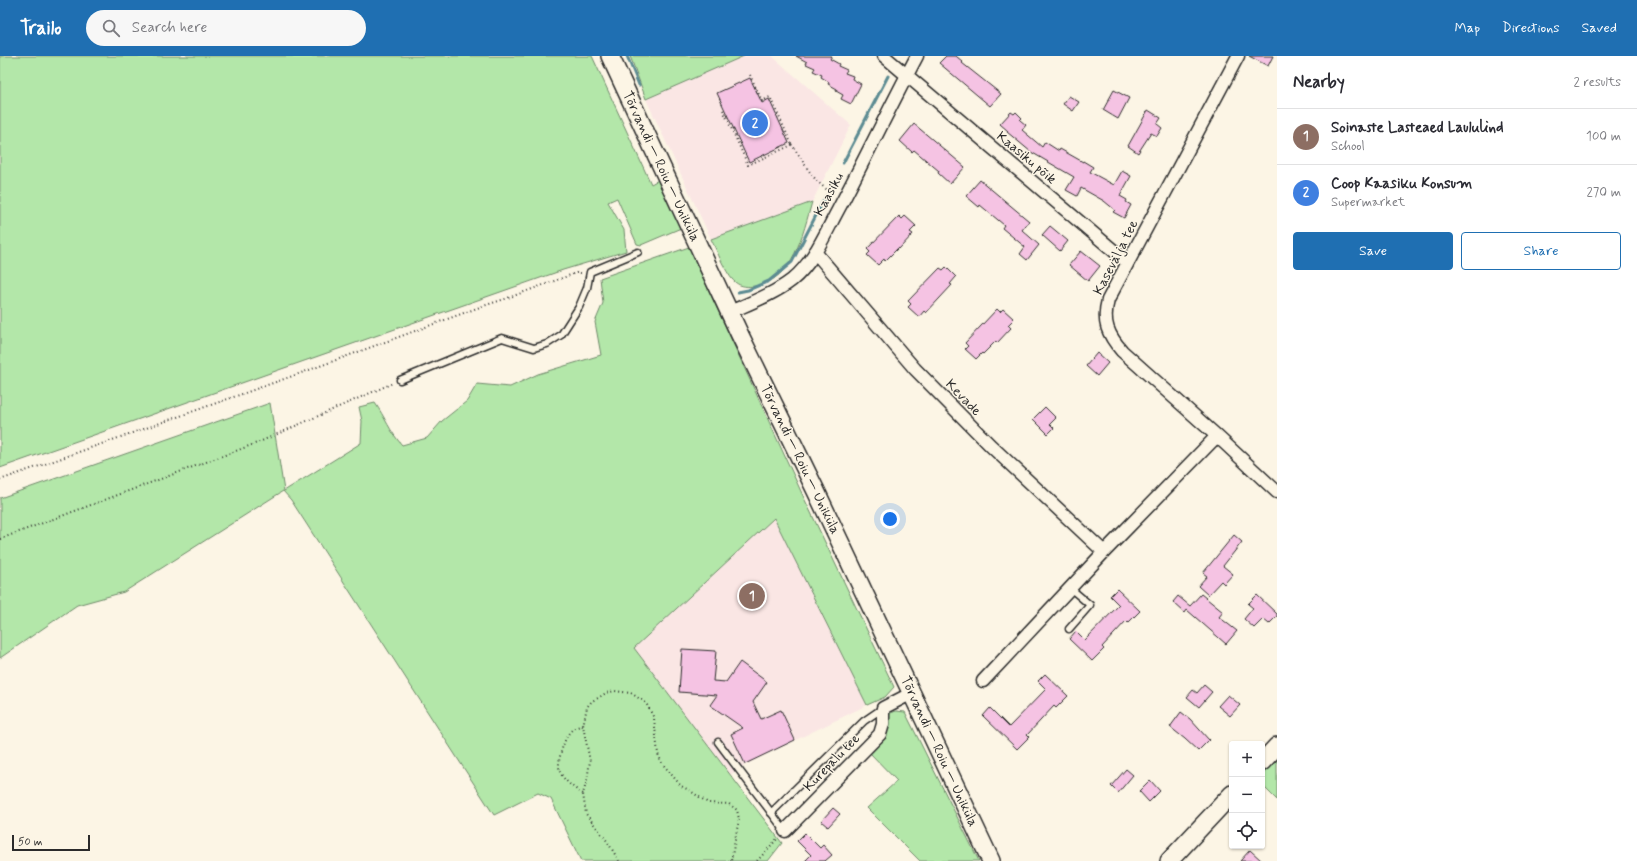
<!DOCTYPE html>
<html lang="en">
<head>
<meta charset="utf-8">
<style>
	:root { --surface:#fff; --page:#f7f7f7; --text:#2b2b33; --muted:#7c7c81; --line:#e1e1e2; --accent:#1f6fb2 }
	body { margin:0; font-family:Mynerve,sans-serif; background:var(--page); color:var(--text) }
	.controls { position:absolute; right:12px; bottom:12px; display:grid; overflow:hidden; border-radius:4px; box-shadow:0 1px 3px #0004 }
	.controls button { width:36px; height:36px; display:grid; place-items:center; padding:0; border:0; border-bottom:1px solid var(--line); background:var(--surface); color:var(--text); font:20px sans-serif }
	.scale { position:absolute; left:12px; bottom:10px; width:78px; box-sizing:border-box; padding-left:4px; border:2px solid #2b2b2b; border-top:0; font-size:11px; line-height:14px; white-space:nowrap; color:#2b2b2b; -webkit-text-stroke:3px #fcf5e5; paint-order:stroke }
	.you { position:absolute; left:890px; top:463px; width:14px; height:14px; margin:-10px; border:3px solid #fff; border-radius:50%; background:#1a73e8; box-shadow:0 0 0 6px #1a73e833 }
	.badge { display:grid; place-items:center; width:26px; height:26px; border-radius:50%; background:var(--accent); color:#fff; font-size:13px; font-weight:700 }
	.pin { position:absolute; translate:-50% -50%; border:2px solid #fff; box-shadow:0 1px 4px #0006 }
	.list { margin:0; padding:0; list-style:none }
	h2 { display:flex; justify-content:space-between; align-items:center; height:52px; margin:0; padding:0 16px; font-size:17px }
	h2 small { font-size:13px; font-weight:400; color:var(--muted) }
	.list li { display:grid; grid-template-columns:26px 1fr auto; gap:12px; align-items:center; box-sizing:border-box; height:56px; padding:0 16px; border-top:1px solid var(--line) }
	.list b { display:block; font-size:15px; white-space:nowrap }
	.list p { margin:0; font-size:13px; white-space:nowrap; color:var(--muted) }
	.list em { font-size:13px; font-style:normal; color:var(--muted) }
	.actions { display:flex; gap:8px; padding:12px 16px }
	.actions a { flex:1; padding:9px 0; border:1px solid var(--accent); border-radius:4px; text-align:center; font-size:14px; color:var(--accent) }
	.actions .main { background:var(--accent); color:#fff }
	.icon { flex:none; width:22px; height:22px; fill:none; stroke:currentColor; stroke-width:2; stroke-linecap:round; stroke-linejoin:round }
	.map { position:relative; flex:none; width:1277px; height:805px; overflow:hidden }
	header { display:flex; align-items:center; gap:24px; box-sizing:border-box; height:56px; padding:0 20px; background:var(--accent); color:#fff }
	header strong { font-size:19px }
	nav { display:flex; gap:22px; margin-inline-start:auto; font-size:14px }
	.search { width:280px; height:36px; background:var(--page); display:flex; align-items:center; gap:10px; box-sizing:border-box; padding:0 14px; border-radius:22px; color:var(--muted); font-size:15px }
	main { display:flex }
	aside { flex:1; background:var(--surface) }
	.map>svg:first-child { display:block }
	.built { fill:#fae6e4 }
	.green { fill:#b3e7a9; stroke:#6f896a }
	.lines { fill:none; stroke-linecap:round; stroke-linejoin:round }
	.stream { stroke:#5b8b92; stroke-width:3 }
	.building { fill:#f5c3e3; stroke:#2b2b2b }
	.lane-casing { stroke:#2b2b2b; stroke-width:9 }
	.street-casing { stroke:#2b2b2b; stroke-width:15 }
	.secondary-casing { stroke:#2b2b2b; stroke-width:20 }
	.path { stroke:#2b2b2b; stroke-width:2; stroke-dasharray:1 3; stroke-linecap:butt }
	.lane { stroke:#fcf5e5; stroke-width:6 }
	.street { stroke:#fcf5e5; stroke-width:12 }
	.secondary { stroke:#fcf5e5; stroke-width:17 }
	.labels { text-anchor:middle; stroke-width:3; stroke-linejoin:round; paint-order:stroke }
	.street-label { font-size:14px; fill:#2b2b2b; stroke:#fcf5e5 }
</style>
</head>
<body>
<header>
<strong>Trailo</strong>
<div class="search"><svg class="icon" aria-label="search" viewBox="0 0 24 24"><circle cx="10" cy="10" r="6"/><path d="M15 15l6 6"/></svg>Search here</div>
<nav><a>Map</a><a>Directions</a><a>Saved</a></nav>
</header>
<main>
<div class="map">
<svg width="1277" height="805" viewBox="0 0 1277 805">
	<rect width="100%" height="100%" fill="#fcf5e5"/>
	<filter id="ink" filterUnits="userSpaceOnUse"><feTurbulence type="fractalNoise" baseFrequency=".025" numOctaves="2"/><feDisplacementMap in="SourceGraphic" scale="8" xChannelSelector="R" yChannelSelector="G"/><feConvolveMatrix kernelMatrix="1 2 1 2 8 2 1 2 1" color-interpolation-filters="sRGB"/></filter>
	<g filter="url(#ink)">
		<!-- built -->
		<path class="built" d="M744 0H772L851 69 812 146 711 183 646 43Z
			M774 462 867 649 745 709 730 719 634 592Z"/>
		<!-- green -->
		<path class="green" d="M0 0H592L651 128 660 123 681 172 641 189 637 188 617 142 608 146 624 174 626 195 563 214 0 412Z
			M630 0H744L646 43Z
			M812 146C803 177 794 224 755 230 748 231 741 231 735 226 727 220 716 193 711 183Z
			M689 191 804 442 894 631 885 641 867 649 774 462 634 592 782 787 768 805H581L551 743 538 737 494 759 291 444 283 435 124 536 77 549 0 602V442L270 347 284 435 361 387 362 365 359 351 375 347C385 361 390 376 402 389L427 382 442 365 467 345 477 328 510 331 538 318 601 299 595 266 603 247 600 222Z
			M896 655 905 656 979 805H920L867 752 897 725 869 696 888 658Z
			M1277 704V744L1262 729V719Z"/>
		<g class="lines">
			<!-- stream -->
			<path class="stream" d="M627 0 639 29
				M843 107 888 20
				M738 236 748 234 769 225 792 206 826 140"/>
		</g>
		<!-- building -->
		<path class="building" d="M796 0H832L830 3 839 8 838 10 847 14 845 17 853 20 852 23 861 28 851 48 841 43 843 39 836 35 837 33 828 28 829 26 821 21 822 19 813 15 815 12 806 8 807 6Z
			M946 0H956L963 6 962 7 1001 38 990 50 939 7Z
			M1249 0H1273L1268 10Z
			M750 22 762 47 769 43 789 87 749 106 717 37Z
			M1114 34 1129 42 1118 63 1103 54Z
			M1069 40 1079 46 1073 55 1063 48Z
			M1148 54 1161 62 1157 68 1162 72 1157 80 1151 77 1138 97 1128 90Z
			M1011 56 1014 58 1016 56 1022 62 1020 64 1026 69 1022 74 1042 91 1045 86 1059 95 1060 93 1083 106V105L1093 111 1090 116 1114 129 1122 115 1131 120 1120 140 1127 144 1126 146 1131 149 1124 162 1113 156 1115 154 1104 145 1081 132 1077 140 1066 134 1074 121 1031 96 1007 76 1008 75 1000 68Z
			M914 68 965 111 950 128 938 117 939 115 914 94 912 96 900 85Z
			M980 124 1029 165 1022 174 1039 189 1027 204 1020 198 1025 191 1002 172 1004 169 980 149 979 151 966 140Z
			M899 160 902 163 905 160 916 170 910 176 913 178 899 193 898 192 885 205 884 203 878 209 867 199 870 196 867 193Z
			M1050 170 1068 185 1060 195 1042 179Z
			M1081 195 1100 210 1088 225 1069 209Z
			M946 211 956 221 950 228 952 229 926 257 924 255 919 261 908 251 911 248 908 245 940 212 943 214Z
			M997 253 1000 256 1003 253 1014 263 1008 269 1011 272 997 287 996 285 983 298 982 297 976 303 965 293 968 290 965 287Z
			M1097 297 1108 307 1097 320 1086 310Z
			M1045 351 1056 362 1050 368 1054 372 1048 378 1033 363Z
			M1234 479 1242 486 1223 510 1233 518 1224 528 1221 525 1208 539 1198 530 1207 520 1203 517Z
			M1117 533 1140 555 1128 567 1126 565 1102 591 1104 593 1092 605 1069 583 1076 575 1085 584 1119 549 1110 540Z
			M1201 538 1223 556 1219 561 1237 575 1226 588 1187 554 1185 557 1173 546 1178 540 1190 550Z
			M1257 539 1277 558V560L1269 568 1263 563 1254 572 1244 563 1253 552 1248 548Z
			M682 593 716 595 713 625 726 626 740 606 767 626 753 646 761 663 781 654 795 684 745 708 731 678 743 672 710 649 717 639 679 636Z
			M1045 618 1068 640 1056 652 1054 650 1027 679 1029 681 1017 693 983 660 990 652 1009 671 1046 633 1038 625Z
			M1204 629 1212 636 1199 651 1187 641 1193 634 1197 637Z
			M1228 639 1240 649 1230 660 1218 650Z
			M1181 656 1190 663 1209 684 1198 695 1185 683 1170 671Z
			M1126 713 1133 719 1118 737 1111 730Z
			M1150 724 1160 735 1149 746 1139 735Z
			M833 752 840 758 828 771 821 765Z
			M805 777 820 792 823 789 832 799 825 805H805L811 799 797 785Z
			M1250 794 1262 805H1240Z"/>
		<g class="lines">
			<!-- lane casing -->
			<g class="lane-casing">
				<path id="lane" d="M400 324 502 282 534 292 547 288 561 279 579 251 587 232 590 216 638 196
					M1069 573 1090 549 1070 532
					M718 686 785 775
					M771 757 864 665 883 652"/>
			</g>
			<!-- street casing -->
			<g class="street-casing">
				<path id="street" d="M884 0 1127 206
					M1238 0 1108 244C1102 266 1108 279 1122 295L1217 380 1277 436
					M815 196 915 313 991 390 1104 496
					M730 256C750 247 774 238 792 224 813 207 825 178 838 154 865 103 890 51 917 0
					M983 625 1104 496 1217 380
					M785 775 880 678 883 668V652L912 637"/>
			</g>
			<!-- secondary casing -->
			<g class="secondary-casing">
				<path id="secondary" d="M610 0 740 279 816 435 991 805
					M1262 706 1277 690
					M1169 805 1232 738"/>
			</g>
			<!-- path -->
			<path class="path" d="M750 19 762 45 770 41 792 89
				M723 54 748 109 792 89C805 107 814 129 835 138
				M0 424 301 317 480 251 505 243 576 217H583
				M0 483 257 387 393 327
				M583 738C574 732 565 726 560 716 556 707 564 684 569 677 573 672 578 670 583 670
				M619 805 607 785 586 758 583 738 587 724 590 705 583 670 587 651 592 645 598 642 606 637 615 635 631 637 646 647 654 662 658 698 662 707 681 730 689 734 708 747 729 748 737 754 739 763 731 805
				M757 805 777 783"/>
			<!-- lane -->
			<use href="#lane" class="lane"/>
			<!-- street -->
			<use href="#street" class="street"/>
			<!-- secondary -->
			<use href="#secondary" class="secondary"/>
		</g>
	</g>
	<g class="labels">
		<!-- street labels -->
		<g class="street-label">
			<text transform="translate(1027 101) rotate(40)" y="5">Kaasiku põik</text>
			<text transform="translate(662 110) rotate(65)" y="5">Tõrvandi — Roiu — Uniküla</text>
			<text transform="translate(828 138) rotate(-62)" y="5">Kaasiku</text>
			<text transform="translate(1115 201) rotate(-63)" y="5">Kasevälja tee</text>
			<text transform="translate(964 341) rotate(46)" y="5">Kevade</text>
			<text transform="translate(801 403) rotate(64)" y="5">Tõrvandi — Roiu — Uniküla</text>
			<text transform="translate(940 695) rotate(65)" y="5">Tõrvandi — Roiu — Uniküla</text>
			<text transform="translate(831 706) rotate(-46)" y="5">Kurepalu tee</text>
		</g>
	</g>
</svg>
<div class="controls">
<button>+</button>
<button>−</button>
<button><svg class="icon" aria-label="locate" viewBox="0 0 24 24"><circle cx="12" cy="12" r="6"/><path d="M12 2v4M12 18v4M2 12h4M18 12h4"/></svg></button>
</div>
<div class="scale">50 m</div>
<div class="you"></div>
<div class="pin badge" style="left:752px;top:540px;background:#8d6e63">1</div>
<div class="pin badge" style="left:755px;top:67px;background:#3f7fe0">2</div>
</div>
<aside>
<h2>Nearby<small>2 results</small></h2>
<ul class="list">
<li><span class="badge" style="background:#8d6e63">1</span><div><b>Soinaste Lasteaed Laululind</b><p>School</p></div><em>100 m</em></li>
<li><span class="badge" style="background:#3f7fe0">2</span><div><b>Coop Kaasiku Konsum</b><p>Supermarket</p></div><em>270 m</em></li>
</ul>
<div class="actions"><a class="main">Save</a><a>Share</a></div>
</aside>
</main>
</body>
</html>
